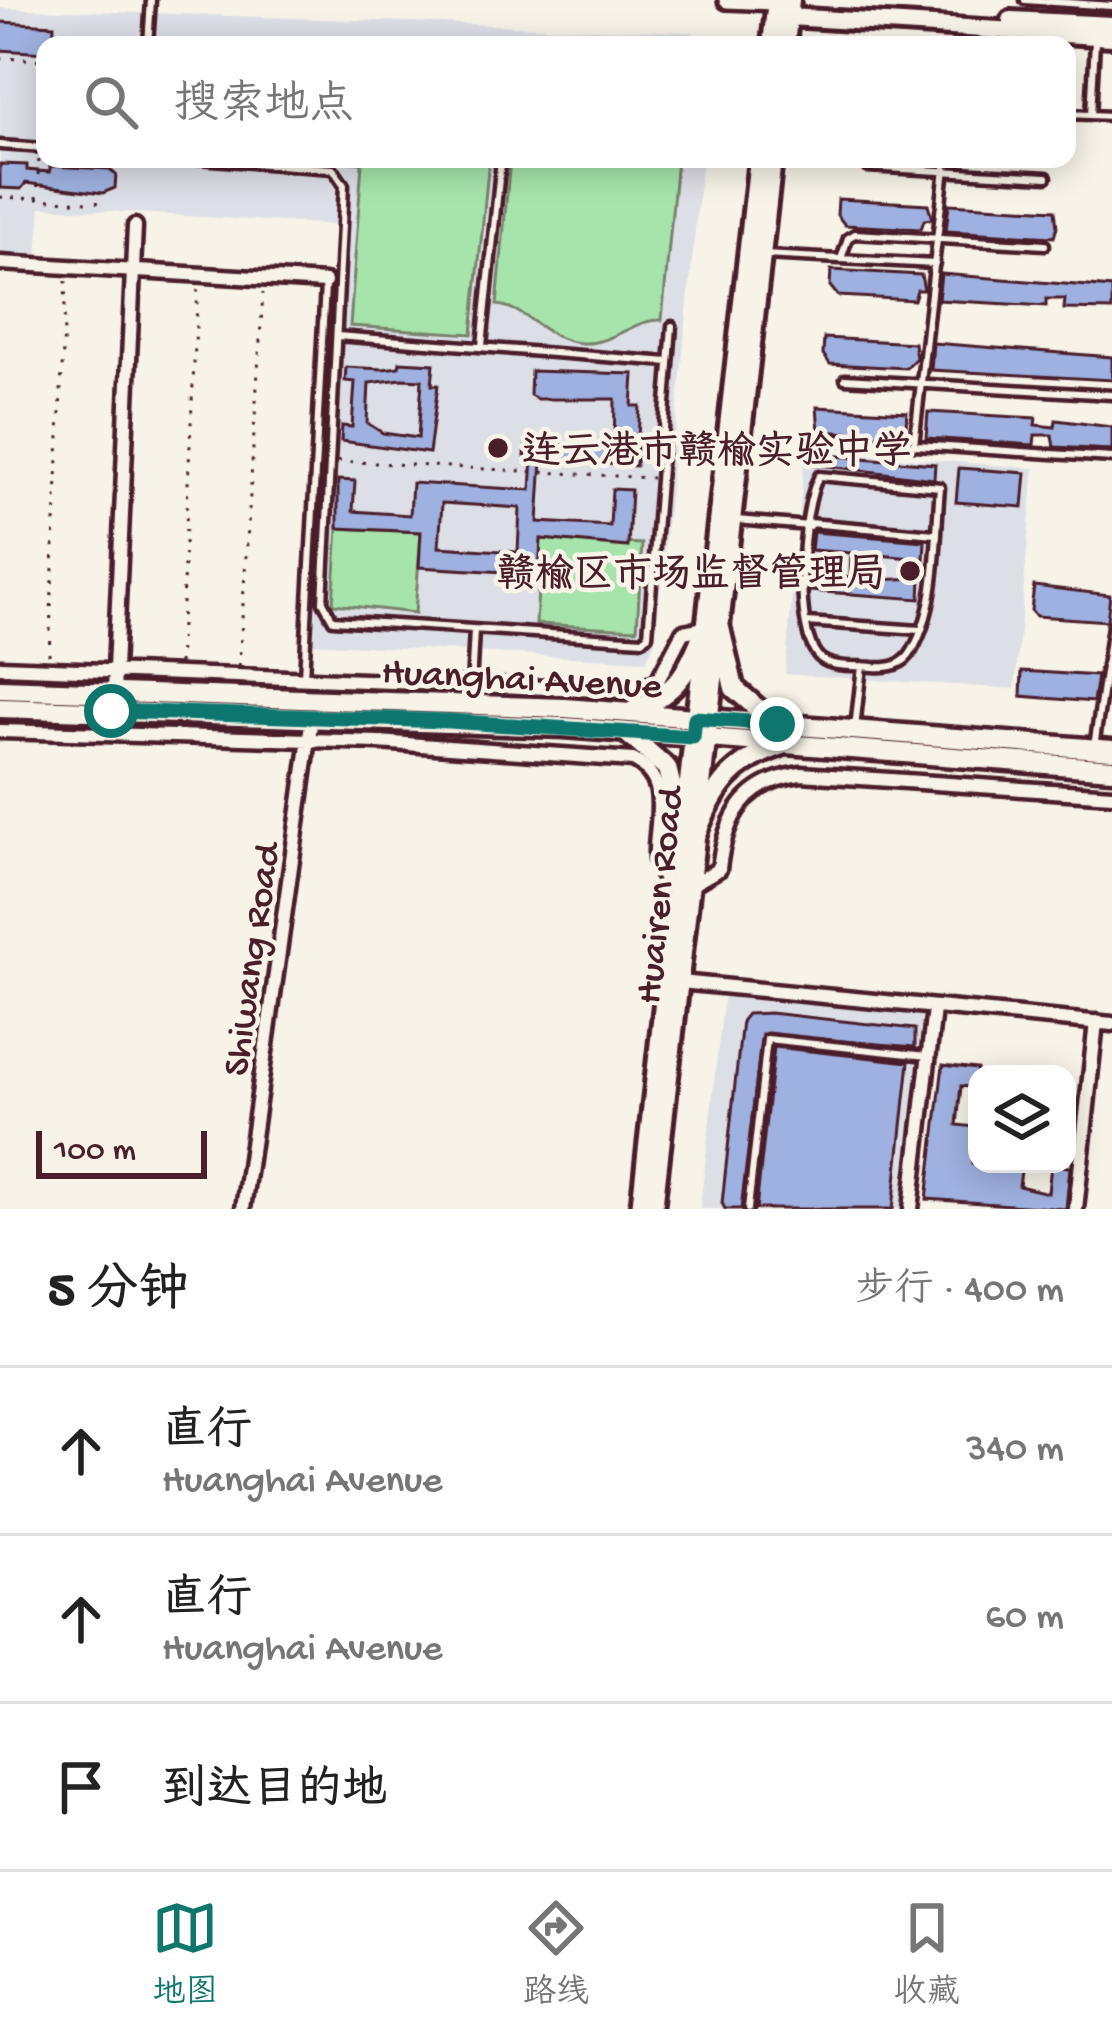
<!DOCTYPE html>
<html lang="zh">
<head>
<meta charset="utf-8">
<style>
	:root { --surface:#fff; --page:#f2f2f2; --text:#222; --muted:#767676; --line:#e0e0e0; --accent:#0f766e }
	body { margin:0; font-family:"Gochi Hand","LXGW WenKai TC",sans-serif; background:var(--page); color:var(--text) }
	.controls { position:absolute; right:36px; bottom:36px; display:grid; overflow:hidden; border-radius:24px; box-shadow:0 6px 30px #0003 }
	.controls button { width:108px; height:108px; display:grid; place-items:center; padding:0; border:0; border-bottom:3px solid var(--line); background:var(--surface); color:var(--text); font:60px sans-serif }
	.scale { position:absolute; left:36px; bottom:30px; width:171px; box-sizing:border-box; padding-left:12px; border:6px solid #4a1f2b; border-top:0; font-size:33px; line-height:42px; white-space:nowrap; color:#4a1f2b; -webkit-text-stroke:9px #f7f3e8; paint-order:stroke }
	.stop { position:absolute; width:36px; height:36px; margin:-27px; border:9px solid #0f766e; border-radius:50%; background:#fff }
	.stop.end { background:#0f766e; border-color:#fff; box-shadow:0 3px 12px #0008 }
	.list { margin:0; padding:0; list-style:none }
	h2 { display:flex; justify-content:space-between; align-items:center; height:156px; margin:0; padding:0 48px; font-size:51px }
	h2 small { font-size:39px; font-weight:400; color:var(--muted) }
	.list li { display:grid; grid-template-columns:78px 1fr auto; gap:36px; align-items:center; box-sizing:border-box; height:168px; padding:0 48px; border-top:3px solid var(--line) }
	.list b { display:block; font-size:45px; white-space:nowrap }
	.list p { margin:0; font-size:39px; white-space:nowrap; color:var(--muted) }
	.list em { font-size:39px; font-style:normal; color:var(--muted) }
	.icon { flex:none; width:66px; height:66px; fill:none; stroke:currentColor; stroke-width:2; stroke-linecap:round; stroke-linejoin:round }
	.map { position:relative; flex:none; width:1112px; height:1209px; overflow:hidden }
	.search { position:absolute; background:var(--surface); box-shadow:0 6px 30px #0003; left:36px; right:36px; top:36px; height:132px; display:flex; align-items:center; gap:30px; box-sizing:border-box; padding:0 42px; border-radius:24px; color:var(--muted); font-size:45px }
	.sheet { height:660px; background:var(--surface) }
	nav { display:flex; justify-content:space-around; align-items:center; box-sizing:border-box; height:168px; border-top:3px solid var(--line); background:var(--surface); font-size:33px; color:var(--muted) }
	nav a { display:grid; justify-items:center; gap:6px }
	nav .on { color:var(--accent) }
	.map>svg:first-child { display:block }
	.built { fill:#dddfe6 }
	.green { fill:#a7e4ac; stroke:#78826c; stroke-width:3 }
	.building { fill:#9fb1e0; stroke:#4a1f2b; stroke-width:3; fill-rule:evenodd }
	.lines { fill:none; stroke-linecap:round; stroke-linejoin:round }
	.service-casing { stroke:#4a1f2b; stroke-width:15 }
	.minor-casing { stroke:#4a1f2b; stroke-width:21 }
	.tertiary-casing { stroke:#4a1f2b; stroke-width:24 }
	.secondary-casing { stroke:#4a1f2b; stroke-width:26 }
	.primary-casing { stroke:#4a1f2b; stroke-width:27 }
	.path { stroke:#4a1f2b; stroke-width:3; stroke-dasharray:3 9; stroke-linecap:butt }
	.service { stroke:#f7f3e8; stroke-width:6 }
	.minor { stroke:#f7f3e8; stroke-width:12 }
	.tertiary { stroke:#f7f3e8; stroke-width:15 }
	.secondary { stroke:#f7f3e8; stroke-width:16 }
	.primary { stroke:#f7f3e8; stroke-width:18 }
	.route { stroke:#0f766e; stroke-width:15 }
	.poi-dot { fill:#4a1f2b; stroke:#f7f3e8; stroke-width:4.5 }
	.labels { text-anchor:middle; stroke-width:9; stroke-linejoin:round; paint-order:stroke }
	.poi-label { font-size:39px; font-weight:bold; fill:#4a1f2b; stroke:#f7f3e8; text-anchor:start }
	.street-label { font-size:39px; fill:#4a1f2b; stroke:#f7f3e8 }
</style>
</head>
<body>
<div class="map">
<svg width="1112" height="1209" viewBox="0 0 1112 1209">
	<rect width="100%" height="100%" fill="#f7f3e8"/>
	<filter id="ink" filterUnits="userSpaceOnUse"><feTurbulence type="fractalNoise" baseFrequency=".00833" numOctaves="2"/><feDisplacementMap in="SourceGraphic" scale="24" xChannelSelector="R" yChannelSelector="G"/><feConvolveMatrix kernelMatrix="1 2 1 2 8 2 1 2 1" color-interpolation-filters="sRGB"/></filter>
	<g filter="url(#ink)">
		<!-- built -->
		<path class="built" d="M0 8 693 32 704 45H45V159H702L655 641 646 661 309 643 336 225 41 207 37 256 0 254Z
			M805 450 1034 468 1015 689 785 674Z
			M724 994 924 1016 903 1209H700Z"/>
		<!-- green -->
		<path class="green" d="M311 159H489L472 334 350 326 362 163Z
			M510 159H677L662 320C635 318 613 345 582 343 545 341 528 308 497 305Z
			M338 528 421 532 415 613 333 604Z
			M541 539 642 544 637 629 536 624Z"/>
		<!-- building -->
		<path class="building" d="M0 22 54 25 53 45H45V53L0 50Z
			M0 164 27 165V170L50 172V166L109 169 116 175 115 188 103 193 26 183 21 189 0 188Z
			M838 199 928 204 932 219 924 220 921 229 845 225 837 215Z
			M949 204 1055 210 1057 227 1054 237 946 231Z
			M831 270 921 275 924 290H917L914 300 838 296 830 286Z
			M941 274 1112 288V310L1064 309 1065 299H1046V306L938 300Z
			M824 338 914 343 916 358 906 368 830 364 823 354Z
			M933 343 1112 357V380L931 370Z
			M400 362 434 364 432 385H438L429 453 341 441 342 426 352 427 355 382 345 381 346 367 383 369 399 367ZM402 379 422 380 418 438 383 433 367 423 369 383Z
			M531 371 634 374 632 406H640L636 466 542 460 538 522 610 526 612 489 631 490 628 547 541 539 539 574 419 567 421 532 338 528V480L355 481 353 511 410 515 412 483 531 490 533 456H525L526 442 614 447 615 399H537L530 395ZM442 503 520 508 518 552 439 547Z
			M817 407 907 412 906 428 900 436 819 431Z
			M928 412 1036 418 1035 425 1055 427 1056 420 1112 427V450L1054 447 1052 435H1035L1034 445 926 438Z
			M812 454 935 464 934 479 811 464Z
			M959 468 1026 473 1023 507 956 502Z
			M813 532 925 541 924 559 878 555 876 580 921 578 920 599 810 591V570L850 578 851 553 811 550Z
			M1034 586 1110 595 1107 621 1036 616 1031 610Z
			M1022 671 1097 676 1093 702 1021 696Z
			M770 1013 915 1029V1047L762 1034 741 1209H725L722 1203 742 1020 747 1014Z
			M774 1047 909 1062 893 1209H756Z
			M943 1065 977 1069V1088L961 1086 957 1125 976 1127 972 1164H1022L1019 1186 1048 1193 1051 1165 1070 1167 1066 1209 927 1199Z"/>
		<g class="lines">
			<!-- service casing -->
			<g class="service-casing">
				<path id="service" d="M1025 0 1112 6
					M148 45 151 0
					M1067 114 1112 116
					M1091 115 1095 41
					M0 145 45 148
					M198 159 333 169 344 185 323 602 333 620 643 640 648 635 672 326
					M867 167 1047 177
					M764 255 935 264
					M841 259 848 238 855 234 1045 245
					M337 336 669 362
					M482 346 501 159
					M845 379 1112 395
					M826 439 1112 458
					M914 445 946 159
					M819 476 940 487C935 539 939 604 912 651 904 666 889 668 873 667 856 665 832 669 819 657 792 629 802 507 819 476Z
					M736 520 809 526
					M809 523 935 534
					M807 622 920 630
					M304 677 325 285
					M471 687 474 630
					M855 728 862 666
					M1094 747 1112 626
					M748 1209 767 1039 927 1056"/>
			</g>
			<!-- minor casing -->
			<g class="minor-casing">
				<path id="minor" d="M0 263 325 282
					M0 667 628 691 657 682 683 632 705 628
					M114 692 135 226
					M0 731 378 742 633 760C674 781 654 822 656 859 657 871 668 883 675 893
					M691 885 719 869C725 816 745 781 801 774L1112 795
					M680 982 1112 1024
					M243 1209 312 717
					M911 1209 934 1009
					M1076 1209 1096 1022"/>
			</g>
			<!-- tertiary casing -->
			<g class="tertiary-casing">
				<path id="tertiary" d="M727 0 776 2"/>
			</g>
			<!-- secondary casing -->
			<g class="secondary-casing">
				<path id="secondary" d="M789 17 1112 37
					M1011 20 1112 25
					M771 45 776 0
					M786 45 791 0
					M640 1209 758 159
					M654 1209 773 159"/>
			</g>
			<!-- primary casing -->
			<g class="primary-casing">
				<path id="primary" d="M720 628 734 688 773 722
					M0 689 565 708 1112 750
					M0 708 564 727 1112 769
					M634 710C677 693 689 671 705 628
					M628 734 667 768 682 829
					M697 832C715 786 732 763 780 746"/>
			</g>
			<!-- path -->
			<path class="path" d="M0 58 45 60
				M0 197 106 203
				M37 199 39 156
				M338 461 652 478
				M49 655 66 281
				M179 664 198 284
				M239 666 263 293"/>
			<!-- service -->
			<use href="#service" class="service"/>
			<!-- minor -->
			<use href="#minor" class="minor"/>
			<!-- tertiary -->
			<use href="#tertiary" class="tertiary"/>
			<!-- secondary -->
			<use href="#secondary" class="secondary"/>
			<!-- primary -->
			<use href="#primary" class="primary"/>
		</g>
	</g>
	<g class="lines" filter="url(#ink)">
		<!-- route -->
		<path class="route" d="M111 711 448 721 693 737 695 718 777 724"/>
	</g>
	<!-- markers -->
	<g class="poi-dot">
		<circle cx="498" cy="448" r="12"/>
		<circle cx="910" cy="571" r="12"/>
	</g>
	<g class="labels">
		<!-- poi labels -->
		<g class="poi-label">
			<text x="522" y="462">连云港市赣榆实验中学</text>
			<text x="886" y="585" text-anchor="end">赣榆区市场监督管理局</text>
		</g>
		<!-- street labels -->
		<g class="street-label">
			<text transform="translate(522 675) rotate(3)" y="14">Huanghai Avenue</text>
			<text transform="translate(656 895) rotate(-84)" y="14">Huairen Road</text>
			<text transform="translate(248 959) rotate(-82)" y="14">Shiwang Road</text>
		</g>
	</g>
</svg>
<div class="controls">
<button><svg class="icon" aria-label="layers" viewBox="0 0 24 24"><path d="M12 4l9 5-9 5-9-5zM3 14l9 5 9-5"/></svg></button>
</div>
<div class="scale">100 m</div>
<div class="stop" style="left:111px;top:711px"></div>
<div class="stop end" style="left:777px;top:724px"></div>
<div class="search"><svg class="icon" aria-label="search" viewBox="0 0 24 24"><circle cx="10" cy="10" r="6"/><path d="M15 15l6 6"/></svg>搜索地点</div>
</div>
<section class="sheet">
<h2>5 分钟<small>步行 · 400 m</small></h2>
<ul class="list">
<li><svg class="icon" aria-label="ahead" viewBox="0 0 24 24"><path d="M12 20V5M6 11l6-6 6 6"/></svg><div><b>直行</b><p>Huanghai Avenue</p></div><em>340 m</em></li>
<li><svg class="icon" aria-label="ahead" viewBox="0 0 24 24"><path d="M12 20V5M6 11l6-6 6 6"/></svg><div><b>直行</b><p>Huanghai Avenue</p></div><em>60 m</em></li>
<li><svg class="icon" aria-label="arrive" viewBox="0 0 24 24"><path d="M6 21V4h12l-3 4 3 4H6"/></svg><div><b>到达目的地</b></div></li>
</ul>
</section>
<nav>
<a class="on"><svg class="icon" aria-label="map" viewBox="0 0 24 24"><path d="M3 6l6-2 6 2 6-2v14l-6 2-6-2-6 2zM9 4v14M15 6v14"/></svg>地图</a>
<a><svg class="icon" aria-label="directions" viewBox="0 0 24 24"><path d="M12 3l9 9-9 9-9-9zM9 14v-3h6M13 9l2 2-2 2"/></svg>路线</a>
<a><svg class="icon" aria-label="saved" viewBox="0 0 24 24"><path d="M7 4h10v16l-5-4-5 4z"/></svg>收藏</a>
</nav>
</body>
</html>
